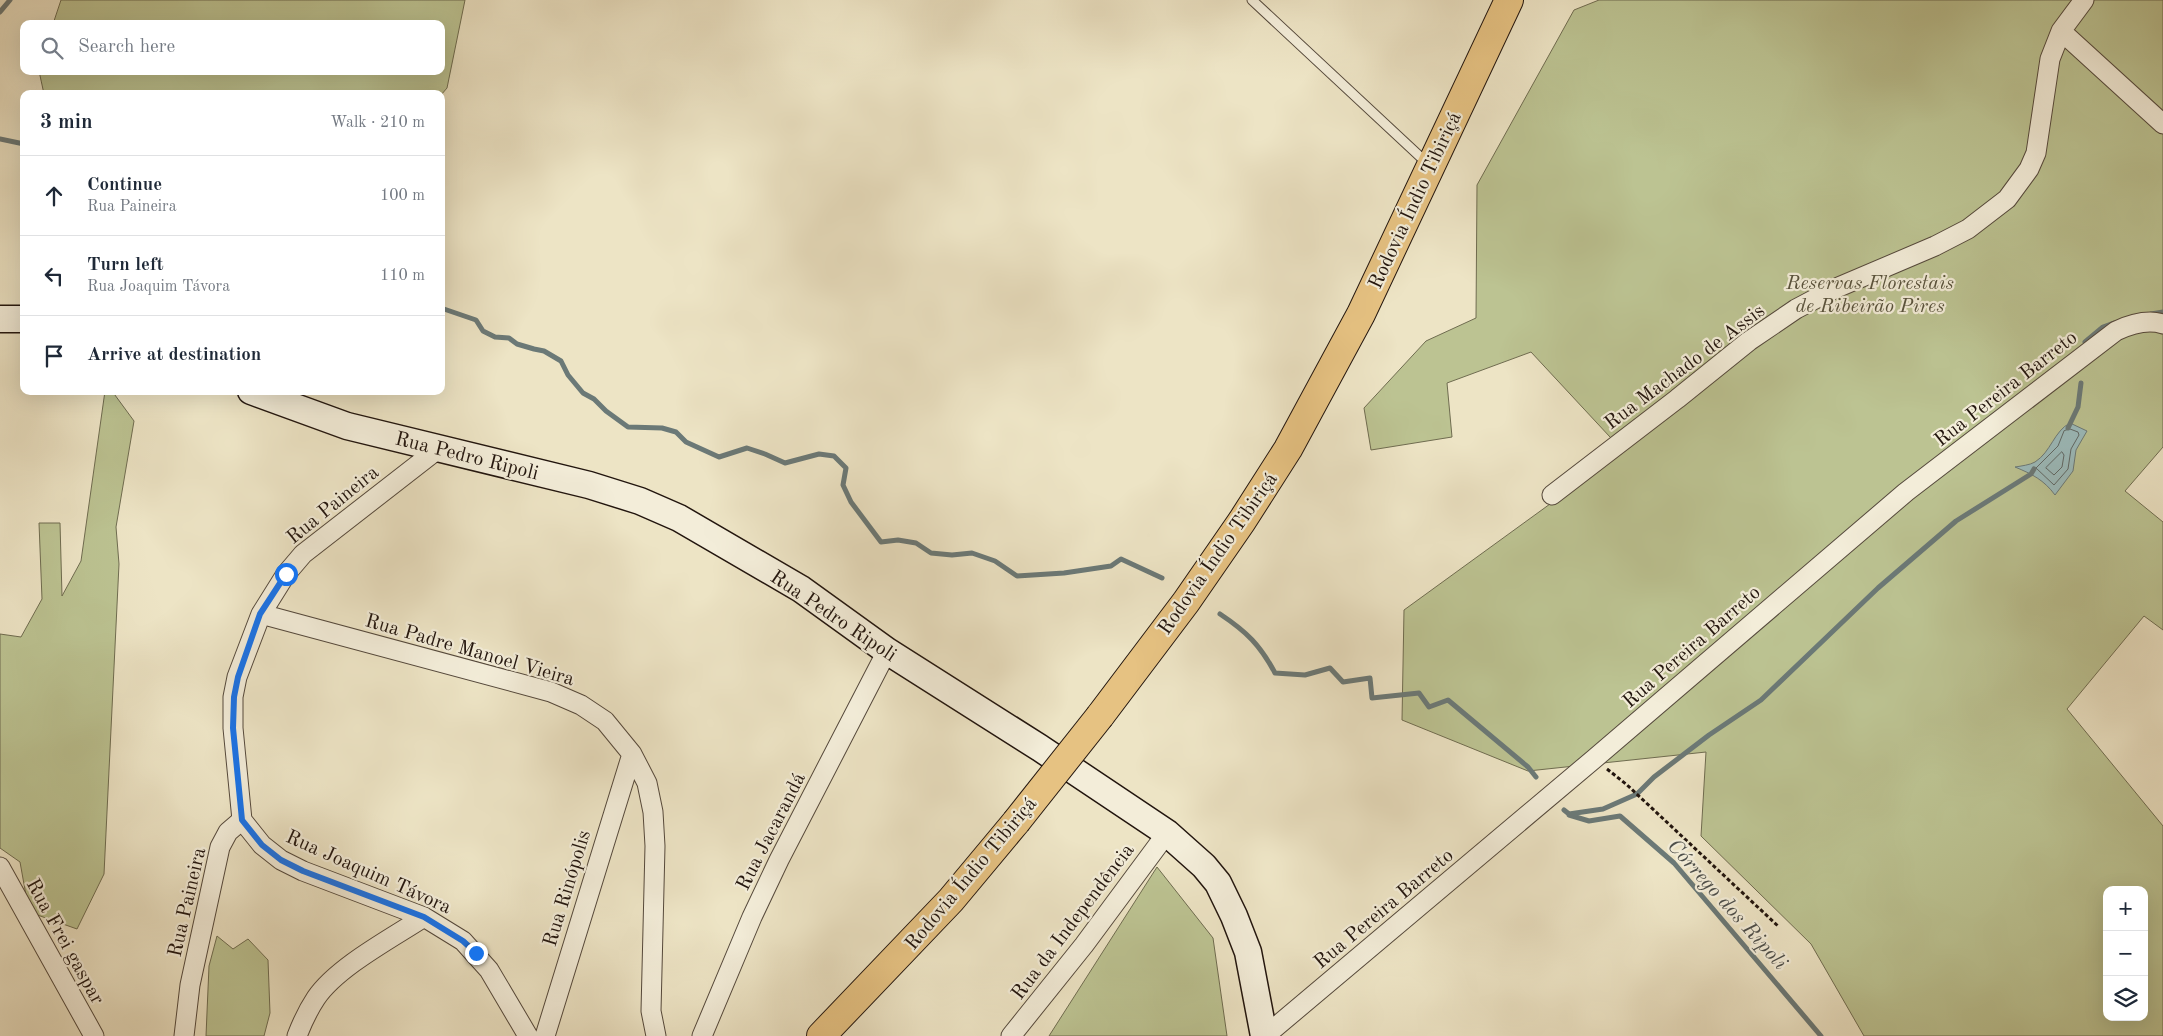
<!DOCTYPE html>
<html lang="en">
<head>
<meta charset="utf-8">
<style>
	:root { --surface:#fff; --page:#f2f2f3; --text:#1f2937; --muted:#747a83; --line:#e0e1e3 }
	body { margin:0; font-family:"Old Standard TT",serif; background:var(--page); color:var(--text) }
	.controls { position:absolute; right:15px; bottom:15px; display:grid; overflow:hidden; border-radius:10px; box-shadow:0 5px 20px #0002 }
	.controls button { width:45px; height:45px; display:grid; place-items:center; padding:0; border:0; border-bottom:1px solid var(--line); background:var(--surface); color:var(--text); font:25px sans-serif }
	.stop { position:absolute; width:15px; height:15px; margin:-11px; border:4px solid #1a73e8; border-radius:50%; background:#fff }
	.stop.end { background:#1a73e8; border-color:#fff; box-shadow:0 1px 5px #0008 }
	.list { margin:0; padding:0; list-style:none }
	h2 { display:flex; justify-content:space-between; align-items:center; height:65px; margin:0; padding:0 20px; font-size:21px }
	h2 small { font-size:16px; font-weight:400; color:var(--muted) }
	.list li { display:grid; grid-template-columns:32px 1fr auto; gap:15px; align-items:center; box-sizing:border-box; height:80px; padding:0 20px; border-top:1px solid var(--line) }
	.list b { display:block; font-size:19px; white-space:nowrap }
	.list p { margin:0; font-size:16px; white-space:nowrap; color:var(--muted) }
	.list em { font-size:16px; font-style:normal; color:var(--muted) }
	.icon { flex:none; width:28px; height:28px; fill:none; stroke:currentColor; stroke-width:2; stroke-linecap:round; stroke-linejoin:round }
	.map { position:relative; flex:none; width:2163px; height:1036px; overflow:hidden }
	.search { position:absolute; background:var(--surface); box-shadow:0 5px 20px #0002; left:20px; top:20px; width:425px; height:55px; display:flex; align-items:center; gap:12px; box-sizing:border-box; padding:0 18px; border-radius:10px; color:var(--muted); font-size:19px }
	.panel { position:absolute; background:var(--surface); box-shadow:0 5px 20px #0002; left:20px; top:90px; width:425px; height:305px; border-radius:10px }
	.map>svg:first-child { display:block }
	.green { fill:#bcc392; stroke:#6f6c50; fill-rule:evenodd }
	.water { fill:#9cbcbd; stroke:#6b7977 }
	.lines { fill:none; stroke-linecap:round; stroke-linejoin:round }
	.shore { stroke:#5f6866; stroke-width:1 }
	.stream { stroke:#6b7977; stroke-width:5 }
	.lane-casing { stroke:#55493c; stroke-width:11 }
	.street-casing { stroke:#55493c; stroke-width:21 }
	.secondary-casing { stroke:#22150e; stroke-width:29 }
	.highway-casing { stroke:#22150e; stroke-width:30 }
	.path { stroke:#22150e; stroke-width:3; stroke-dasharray:4 2.5; stroke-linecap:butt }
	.lane { stroke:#f3edd9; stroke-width:9 }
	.street { stroke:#f3edd9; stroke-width:19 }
	.secondary { stroke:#f3edd9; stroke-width:26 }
	.highway { stroke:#e6c282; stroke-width:28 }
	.highway-bridge-casing { stroke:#22150e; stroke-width:30; stroke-linecap:butt }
	.highway-bridge { stroke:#e6c282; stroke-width:28 }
	.route { stroke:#1a73e8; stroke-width:6 }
	.labels { text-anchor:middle; stroke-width:4.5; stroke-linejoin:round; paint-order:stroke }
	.street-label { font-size:20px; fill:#22150e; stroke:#f3edd9 }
	.park-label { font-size:20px; font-style:italic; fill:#58523c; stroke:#f3edd9 }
	.water-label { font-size:21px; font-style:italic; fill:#4d4f4b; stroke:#f3edd9 }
</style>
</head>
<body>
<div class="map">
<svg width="2163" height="1036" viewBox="0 0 2163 1036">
	<rect width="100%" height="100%" fill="#ede4c5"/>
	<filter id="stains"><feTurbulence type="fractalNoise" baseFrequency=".004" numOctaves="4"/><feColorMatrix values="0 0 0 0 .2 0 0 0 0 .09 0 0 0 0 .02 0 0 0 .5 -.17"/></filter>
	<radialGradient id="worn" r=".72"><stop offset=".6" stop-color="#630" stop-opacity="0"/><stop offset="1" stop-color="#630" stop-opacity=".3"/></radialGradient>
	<!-- green -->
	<path class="green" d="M61 0H465L447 88 441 95 44 94 39 71H441V24H53Z
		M1599 0H2163V447L2125 491 2163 522V630L2144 616 2067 709 2163 826V1036H1864L1811 944 1701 836 1706 752 1528 771 1402 720 1404 610 1623 451 1531 352 1447 383 1452 437 1371 450 1364 408 1426 341 1476 318 1477 185 1574 10ZM2107 890H2144V1017H2107Z
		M105 391H112L134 421 116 527 119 564 104 874 77 929 29 912 20 862 0 848V634L21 637 42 599 39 523H60L62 596 81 561Z
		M1157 867 1213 938 1227 1036H1049Z
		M217 936 233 949 248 939 268 960 270 1013 264 1036H206L209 966Z"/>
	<!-- water -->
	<path class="water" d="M2070 423 2087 431 2076 450 2073 471 2055 495C2044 480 2032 474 2015 467 2021 466 2030 465 2035 462 2051 452 2054 431 2070 423Z"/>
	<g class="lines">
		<!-- shore -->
		<path class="shore" d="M2070 429 2078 432 2079 435 2071 449 2068 469 2054 485 2036 468 2058 446 2064 431Z
			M2062 452 2064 455 2062 467 2054 475 2046 468Z"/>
		<!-- stream -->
		<path class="stream" d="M0 12 10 0
			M0 139 24 144
			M441 308 476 320 483 331 495 337 509 338 517 344 534 349 544 351 561 361 568 375 583 393 594 399 606 411 628 427 662 428 676 432 686 442 719 457 747 448 765 454 785 463 819 454 834 456 846 468 843 485 851 502 881 542 898 540 916 543 931 553 952 555 972 553 995 561 1017 576 1064 573 1111 566 1121 559 1162 578
			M2151 314 2163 312
			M2085 342 2103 327 2114 323
			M2068 428 2078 407 2081 383
			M1220 614C1247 632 1260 645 1275 673L1305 675 1330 668 1343 682 1370 678 1372 698 1419 693 1429 707 1448 700 1528 767 1536 777
			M1564 810 1569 814 1603 809 1637 794 1654 777 1709 735 1761 700 1878 588 1956 521 2031 474 2034 469
			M1569 815 1589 821 1620 816 1674 863 1821 1036"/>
		<!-- lane casing -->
		<g class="lane-casing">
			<path id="lane" d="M1252 0 1428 164"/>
		</g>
		<!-- street casing -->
		<g class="street-casing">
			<path id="street" d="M2061 31 2163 124
				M1552 495 1677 399 1749 341 1796 309 1834 289 1935 246 1968 229 2007 199 2029 169 2036 153 2050 59 2061 31 2084 0
				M261 614 551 692 581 705 605 721 632 754 647 783 653 812 655 846 651 1011 656 1036
				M242 820 233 728V697L237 677 261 614 286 574 303 554 438 449
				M242 820 262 845 281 860 303 871 424 917 463 941 489 970 528 1036
				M0 867 94 1036
				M184 1036 190 985 220 847 228 832 242 820
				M297 1036C302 1023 308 1010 316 998 337 967 392 938 424 917
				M545 1036 632 754
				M702 1036 752 917 779 860 887 651
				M1011 1036 1084 945 1167 833
				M1265 1036 1594 759 1906 492 2116 331C2131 324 2147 319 2163 324"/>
		</g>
		<!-- secondary casing -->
		<g class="secondary-casing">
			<path id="secondary" d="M0 319H24
				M251 391 347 426 589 485 640 501 679 518 801 589 887 651 1040 748 1167 833 1204 866 1218 883 1234 916 1248 952 1264 1036"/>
		</g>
		<!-- highway casing -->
		<g class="highway-casing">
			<path id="highway" d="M1100 716 1186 602 1242 521 1288 449 1361 314 1509 0
				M821 1036 951 900 1016 822"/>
		</g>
		<!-- path -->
		<path class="path" d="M1607 769 1626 784 1778 926"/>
		<!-- lane -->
		<use href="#lane" class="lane"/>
		<!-- street -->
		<use href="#street" class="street"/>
		<!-- secondary -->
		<use href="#secondary" class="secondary"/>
		<!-- highway -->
		<use href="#highway" class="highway"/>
		<!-- highway-bridge casing -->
		<g class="highway-bridge-casing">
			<path id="highway-bridge" d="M1016 822 1100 716"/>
		</g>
		<!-- highway-bridge -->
		<use href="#highway-bridge" class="highway-bridge"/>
	</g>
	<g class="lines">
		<!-- route -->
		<path class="route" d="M286 574 260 614 238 677 234 697 233 728 242 820 262 845 281 860 303 871 424 917 463 941 476 953"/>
	</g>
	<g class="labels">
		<!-- street labels -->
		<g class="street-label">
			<text transform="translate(1414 200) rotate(-65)" y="7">Rodovia Índio Tibiriçá</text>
			<text transform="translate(1684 366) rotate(-37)" y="7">Rua Machado de Assis</text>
			<text transform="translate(2005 388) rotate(-38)" y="7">Rua Pereira Barreto</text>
			<text transform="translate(467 455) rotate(14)" y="7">Rua Pedro Ripoli</text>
			<text transform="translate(332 504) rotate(-39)" y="7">Rua Paineira</text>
			<text transform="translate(1217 553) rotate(-55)" y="7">Rodovia Índio Tibiriçá</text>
			<text transform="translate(834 615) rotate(34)" y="7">Rua Pedro Ripoli</text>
			<text transform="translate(1691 646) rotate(-41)" y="7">Rua Pereira Barreto</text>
			<text transform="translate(470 649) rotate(16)" y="7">Rua Padre Manoel Vieira</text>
			<text transform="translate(770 831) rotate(-63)" y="7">Rua Jacarandá</text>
			<text transform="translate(369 871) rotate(24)" y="7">Rua Joaquim Távora</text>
			<text transform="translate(970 873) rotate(-50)" y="7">Rodovia Índio Tibiriçá</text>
			<text transform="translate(566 888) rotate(-73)" y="7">Rua Rinópolis</text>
			<text transform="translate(186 902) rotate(-77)" y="7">Rua Paineira</text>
			<text transform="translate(1383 908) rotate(-40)" y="7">Rua Pereira Barreto</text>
			<text transform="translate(1072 921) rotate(-53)" y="7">Rua da Independência</text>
			<text transform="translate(66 941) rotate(61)" y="7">Rua Frei gaspar</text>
		</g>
		<!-- park labels -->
		<g class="park-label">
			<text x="1870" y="289">Reservas Florestais<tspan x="1870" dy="23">de Ribeirão Pires</tspan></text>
		</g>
		<!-- water labels -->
		<g class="water-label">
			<text transform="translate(1728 904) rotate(48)" y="7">Córrego dos Ripoli</text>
		</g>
	</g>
	<rect width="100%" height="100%" filter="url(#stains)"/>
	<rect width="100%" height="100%" fill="url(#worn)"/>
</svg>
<div class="controls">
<button>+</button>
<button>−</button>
<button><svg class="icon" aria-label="layers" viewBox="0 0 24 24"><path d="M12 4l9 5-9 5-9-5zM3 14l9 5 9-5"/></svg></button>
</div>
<div class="stop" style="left:286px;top:574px"></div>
<div class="stop end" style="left:476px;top:953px"></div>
<div class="search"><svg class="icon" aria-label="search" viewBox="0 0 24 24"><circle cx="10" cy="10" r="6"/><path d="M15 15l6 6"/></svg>Search here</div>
<section class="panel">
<h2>3 min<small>Walk · 210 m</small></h2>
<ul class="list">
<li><svg class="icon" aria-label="ahead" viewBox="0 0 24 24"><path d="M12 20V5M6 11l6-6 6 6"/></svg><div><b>Continue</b><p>Rua Paineira</p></div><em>100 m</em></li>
<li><svg class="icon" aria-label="left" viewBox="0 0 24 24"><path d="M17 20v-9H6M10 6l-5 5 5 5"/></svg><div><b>Turn left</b><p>Rua Joaquim Távora</p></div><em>110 m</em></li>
<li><svg class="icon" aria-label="arrive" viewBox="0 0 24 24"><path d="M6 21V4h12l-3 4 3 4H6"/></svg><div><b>Arrive at destination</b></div></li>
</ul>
</section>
</div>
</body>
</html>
